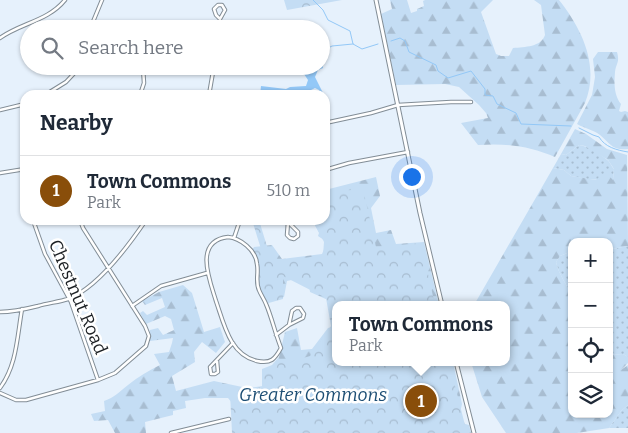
<!DOCTYPE html>
<html lang="en">
<head>
<meta charset="utf-8">
<style>
	:root { --surface:#fff; --page:#f2f2f3; --text:#1f2937; --muted:#747a83; --line:#e0e1e3; --accent:#894e0a }
	body { margin:0; font-family:Bitter,serif; background:var(--page); color:var(--text) }
	.controls { position:absolute; right:15px; bottom:15px; display:grid; overflow:hidden; border-radius:10px; box-shadow:0 1px 4px #0004 }
	.controls button { width:45px; height:45px; display:grid; place-items:center; padding:0; border:0; border-bottom:1px solid var(--line); background:var(--surface); color:var(--text); font:25px sans-serif }
	.you { position:absolute; left:411px; top:176px; width:18px; height:18px; margin:-12px; border:4px solid #fff; border-radius:50%; background:#1a73e8; box-shadow:0 0 0 8px #1a73e833 }
	.badge { display:grid; place-items:center; width:32px; height:32px; border-radius:50%; background:var(--accent); color:#fff; font-size:16px; font-weight:700 }
	.pin { position:absolute; translate:-50% -50%; border:2px solid #fff; box-shadow:0 1px 5px #0006 }
	.popup { position:absolute; left:332px; top:301px; width:178px; height:65px; box-sizing:border-box; display:grid; place-content:center; border-radius:10px; background:var(--surface); filter:drop-shadow(0 1px 4px #0005); font-size:16px; white-space:nowrap; color:var(--muted) }
	.popup b { font-size:19px; color:var(--text) }
	.popup::after { content:''; position:absolute; left:50%; top:100%; margin-left:-10px; border:10px solid transparent; border-top-color:var(--surface) }
	.list { margin:0; padding:0; list-style:none }
	h2 { display:flex; justify-content:space-between; align-items:center; height:65px; margin:0; padding:0 20px; font-size:21px }
	h2 small { font-size:16px; font-weight:400; color:var(--muted) }
	.list li { display:grid; grid-template-columns:32px 1fr auto; gap:15px; align-items:center; box-sizing:border-box; height:70px; padding:0 20px; border-top:1px solid var(--line) }
	.list b { display:block; font-size:19px; white-space:nowrap }
	.list p { margin:0; font-size:16px; white-space:nowrap; color:var(--muted) }
	.list em { font-size:16px; font-style:normal; color:var(--muted) }
	.icon { flex:none; width:28px; height:28px; fill:none; stroke:currentColor; stroke-width:2; stroke-linecap:round; stroke-linejoin:round }
	.map { position:relative; flex:none; width:628px; height:433px; overflow:hidden }
	.search { position:absolute; background:var(--surface); box-shadow:0 1px 4px #0004; left:20px; top:20px; width:310px; height:55px; display:flex; align-items:center; gap:12px; box-sizing:border-box; padding:0 18px; border-radius:28px; color:var(--muted); font-size:19px }
	.panel { position:absolute; background:var(--surface); box-shadow:0 1px 4px #0004; left:20px; top:90px; width:310px; height:135px; border-radius:15px }
	.map>svg:first-child { display:block }
	.grass { fill:url(#grass-dots) }
	.forest { fill:url(#forest-firs) }
	.park { fill:url(#park-crowns) }
	.water { fill:#93c8f7 }
	.lines { fill:none; stroke-linecap:round; stroke-linejoin:round }
	.stream { stroke:#93c8f7; stroke-width:1 }
	.street-casing { stroke:#828d96; stroke-width:4.5 }
	.secondary-casing { stroke:#828d96; stroke-width:5 }
	.street { stroke:#fff; stroke-width:2.5 }
	.secondary { stroke:#fff; stroke-width:3 }
	.labels { text-anchor:middle; stroke-width:5; stroke-linejoin:round; paint-order:stroke }
	.street-label { font-size:18px; fill:#1b1f23; stroke:#fff }
	.park-label { font-size:18px; font-style:italic; fill:#1d4e74; stroke:#fff }
</style>
</head>
<body>
<div class="map">
<svg width="628" height="433" viewBox="0 0 628 433">
	<defs>
		<pattern id="grass-dots" width="8" height="8" patternUnits="userSpaceOnUse" patternTransform="scale(1.25)"><rect width="8" height="8" fill="#c4ddf4"/><path d="M2 2h.1M6 6h.1" fill="none" stroke="#a8bdd1" stroke-width="1.8" stroke-linecap="round"/></pattern>
		<pattern id="forest-firs" width="22" height="20" patternUnits="userSpaceOnUse" patternTransform="scale(1.25)"><rect width="22" height="20" fill="#c4ddf4"/><path d="M5 1l3.5 6h-7zM16 11l3.5 6h-7z" fill="#a8bdd1"/></pattern>
		<pattern id="park-crowns" width="20" height="18" patternUnits="userSpaceOnUse" patternTransform="scale(1.25)"><rect width="20" height="18" fill="#c4ddf4"/><path d="M2 6a3 3 0 1 1 6 0M12 15a3 3 0 1 1 6 0" fill="none" stroke="#a8bdd1"/></pattern>
	</defs>
	<rect width="100%" height="100%" fill="#e6f1fc"/>
	<!-- grass -->
	<path class="grass" d="M579 145C588 146 599 153 606 159 610 161 611 166 614 169L613 181 587 179 571 176 564 170 553 168 561 154 566 155Z
		M609 244 612 249 628 246V357L623 354 609 355Z
		M572 251V298C568 285 559 276 556 262L560 256Z
		M628 405V428H609L621 411Z"/>
	<!-- forest -->
	<path class="forest" d="M390 0H407L411 13 417 11V9L424 6 423 1 425 0H493L481 12 496 54 501 56H509L513 48C525 47 541 47 545 35L541 5 534 0H559C582 29 600 66 585 103L555 157C529 146 506 143 478 145L461 123 488 118 486 113 479 105 459 87 445 84 396 85 381 14 392 9Z
		M598 52H617C620 63 616 63 615 72 614 84 614 95 621 104L619 111 621 112 625 111 628 112V149C612 151 610 143 600 135 594 130 584 128 577 124L592 95 595 77 593 59Z
		M575 129 586 134 607 149 627 155 628 246 612 249 609 242H572V251L560 256 556 262C559 276 568 285 572 298V414H609V355L623 354 628 357V363L621 370 628 365V405L621 411 609 428 577 433H506L482 397 471 362H506V305H474L553 168 564 170 571 176 596 180 601 175 609 176 613 180 614 169 608 160 585 146 579 145 566 155 561 154Z
		M376 177 380 196 371 208 376 233 391 230 396 244 424 242 439 305H336V362H453L462 404 458 422 469 425 471 433H236L232 403 228 398H205L185 401 186 408 173 411V415L145 422 146 433H115L108 420 94 421 91 414 105 411 104 401C115 397 118 393 128 385 138 377 148 371 160 365L154 354 169 352 172 343 173 338 150 341V330L158 328 163 335 174 330 171 319 165 316 146 324 140 313 143 311 147 315 165 307 162 298 145 305 142 301 159 292 183 285 192 293 204 332 220 327 225 342 216 353 202 342 194 352 195 362 172 376 176 391 214 381 247 388 263 386 279 357 285 332 297 328 301 350 312 349 328 328 335 326 328 300 310 292 309 285 296 279 287 281 284 297 268 302 258 266 252 250 254 247 272 245 282 259 322 254 327 242 318 236 319 233 312 220H325V181L329 189Z"/>
	<!-- park -->
	<path class="park" d="M284 0H342L287 10Z
		M325 187 328 192 363 189 376 247 421 243 435 305H336V362H449L467 433H232L230 393 262 387V369L272 365 278 358 286 363 310 356 331 326 326 298 283 276V299L265 304 255 283 257 265 250 252 261 249 252 220H259L272 263 323 255 324 242 313 220H325Z"/>
	<!-- water -->
	<path class="water" d="M321 55 323 68 318 70 315 77 324 95H320L319 90 315 88 301 95C289 88 290 94 280 94 272 95 267 91 260 95L261 86 286 89 290 87 306 86 308 80 304 74 299 72 300 70 297 66H321Z"/>
	<g class="lines">
		<!-- stream -->
		<path class="stream" d="M313 0 323 10 328 20 350 31 353 44 362 49 378 44
			M391 41 400 38 405 41 409 52 436 65 438 71 448 78 471 71 485 89V95L493 96 497 104 516 113 521 124 571 126
			M321 52 332 46 353 44
			M579 128 593 135 599 137C605 147 616 150 628 152"/>
		<!-- street casing -->
		<g class="street-casing">
			<path id="street" d="M218 5H222L225 10 220 19 216 15 214 9Z
				M90 29 102 0
				M219 29 220 19
				M0 38C21 23 48 21 65 0
				M87 66 112 70 146 66
				M45 95 66 82 81 66
				M140 95 144 83 143 68
				M209 95 214 66
				M0 110 25 104
				M325 123 371 113 398 105 451 102H471
				M325 170 349 163 408 152
				M0 173 25 169
				M288 222 298 232V236L294 239 290 238 287 235Z
				M34 223 45 254 71 302 98 380
				M228 237C240 238 256 250 257 264 259 273 255 281 259 290 261 295 264 299 266 304 272 318 275 333 281 348 275 359 271 364 257 361 230 355 224 324 216 301 210 281 193 241 228 237Z
				M234 238 240 220
				M132 306 161 286 207 273
				M0 312C13 312 26 309 38 306 48 303 59 302 68 299 97 288 129 245 146 220
				M276 335 289 325 292 311 296 308H300L304 314 303 318 289 325
				M217 361 218 372 215 374H211L210 367 233 343
				M0 388C17 365 17 337 22 309
				M0 393 16 400H26L98 380 115 373 146 346 149 336 145 326 83 228 80 220
				M171 433 229 419"/>
		</g>
		<!-- secondary casing -->
		<g class="secondary-casing">
			<path id="secondary" d="M376 0 420 213 442 305
				M456 362 474 433"/>
		</g>
		<!-- street -->
		<use href="#street" class="street"/>
		<!-- secondary -->
		<use href="#secondary" class="secondary"/>
	</g>
	<g class="labels">
		<!-- street labels -->
		<g class="street-label">
			<text transform="translate(78 297) rotate(67)" y="6">Chestnut Road</text>
		</g>
		<!-- park labels -->
		<g class="park-label">
			<text x="313" y="401">Greater Commons</text>
		</g>
	</g>
</svg>
<div class="controls">
<button>+</button>
<button>−</button>
<button><svg class="icon" aria-label="locate" viewBox="0 0 24 24"><circle cx="12" cy="12" r="6"/><path d="M12 2v4M12 18v4M2 12h4M18 12h4"/></svg></button>
<button><svg class="icon" aria-label="layers" viewBox="0 0 24 24"><path d="M12 4l9 5-9 5-9-5zM3 14l9 5 9-5"/></svg></button>
</div>
<div class="you"></div>
<div class="pin badge" style="left:421px;top:401px">1</div>
<div class="popup"><b>Town Commons</b>Park</div>
<div class="search"><svg class="icon" aria-label="search" viewBox="0 0 24 24"><circle cx="10" cy="10" r="6"/><path d="M15 15l6 6"/></svg>Search here</div>
<section class="panel">
<h2>Nearby<small></small></h2>
<ul class="list">
<li><span class="badge">1</span><div><b>Town Commons</b><p>Park</p></div><em>510 m</em></li>
</ul>
</section>
</div>
</body>
</html>
